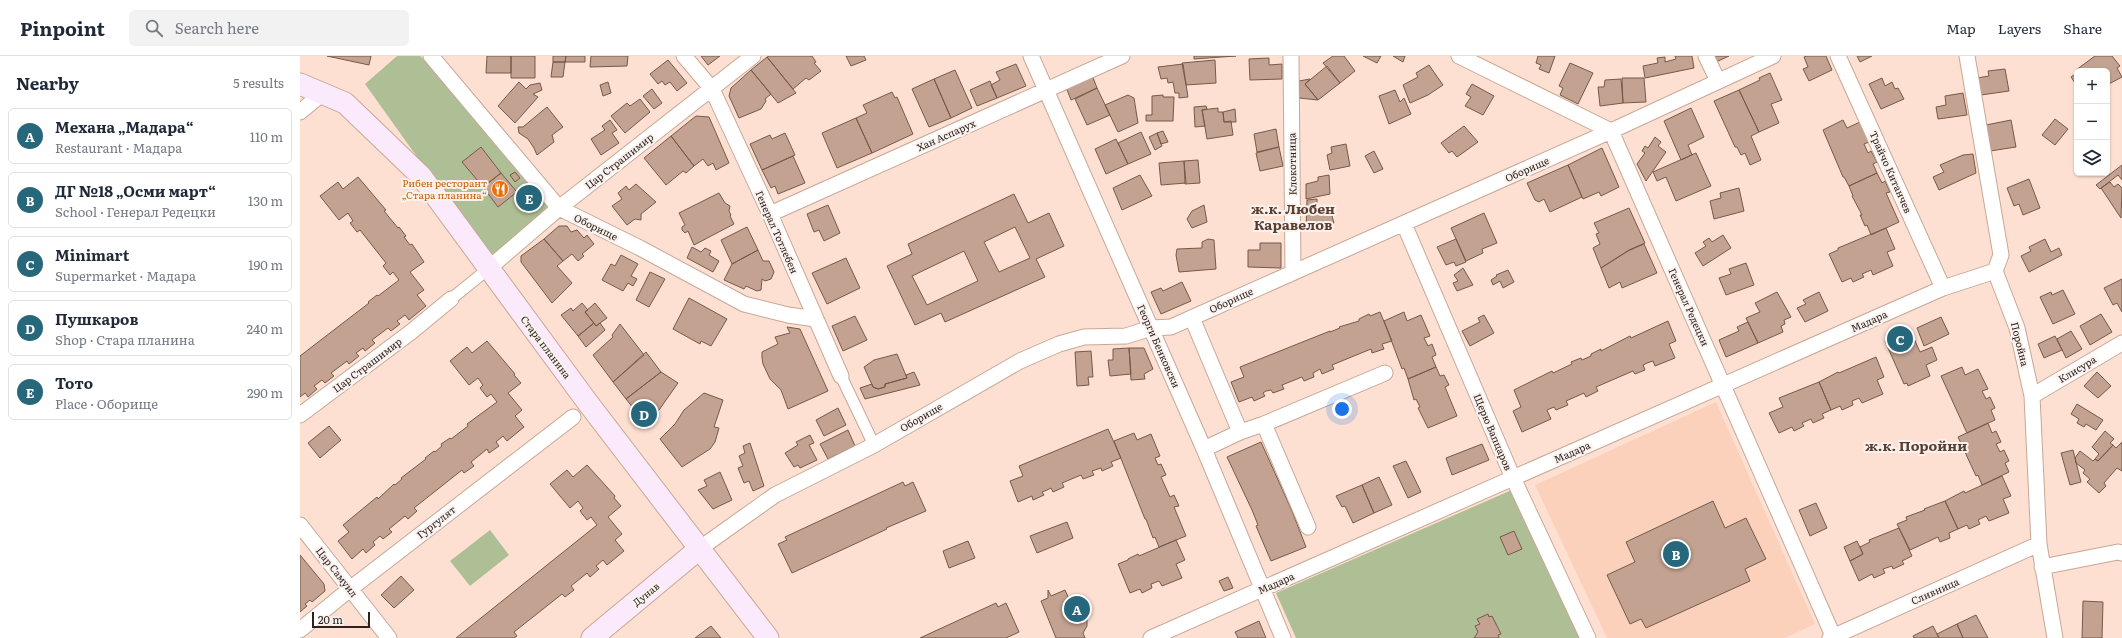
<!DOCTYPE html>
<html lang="en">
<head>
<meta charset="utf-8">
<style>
	:root { --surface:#fff; --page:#f2f2f3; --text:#1f2937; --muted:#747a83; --line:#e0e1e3; --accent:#26677b }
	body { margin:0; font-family:Literata,serif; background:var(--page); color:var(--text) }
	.controls { position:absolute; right:12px; top:12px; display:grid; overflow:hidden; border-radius:6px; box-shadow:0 1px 3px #0004 }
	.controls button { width:36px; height:36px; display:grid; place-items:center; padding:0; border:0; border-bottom:1px solid var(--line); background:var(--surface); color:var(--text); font:20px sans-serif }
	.scale { position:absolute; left:12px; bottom:10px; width:58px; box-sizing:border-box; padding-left:4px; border:2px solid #2e211b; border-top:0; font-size:11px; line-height:14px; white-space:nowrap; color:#2e211b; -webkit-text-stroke:3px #faf2ef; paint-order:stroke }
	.you { position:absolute; left:1042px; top:353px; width:14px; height:14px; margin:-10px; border:3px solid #fff; border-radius:50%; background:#1a73e8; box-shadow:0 0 0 6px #1a73e833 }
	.badge { display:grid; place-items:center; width:26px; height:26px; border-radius:50%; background:var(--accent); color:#fff; font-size:13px; font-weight:700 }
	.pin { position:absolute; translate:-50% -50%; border:2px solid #fff; box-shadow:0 1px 4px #0006 }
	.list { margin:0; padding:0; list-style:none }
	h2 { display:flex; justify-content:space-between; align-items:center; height:52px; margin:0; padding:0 16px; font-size:17px }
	h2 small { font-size:13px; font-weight:400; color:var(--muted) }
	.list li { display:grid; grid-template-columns:26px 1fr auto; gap:12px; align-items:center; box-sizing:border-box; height:56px; margin:0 8px 8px; padding:0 8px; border:1px solid var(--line); border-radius:6px }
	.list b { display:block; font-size:15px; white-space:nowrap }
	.list p { margin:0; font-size:13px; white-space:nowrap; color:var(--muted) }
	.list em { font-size:13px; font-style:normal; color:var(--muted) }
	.icon { flex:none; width:22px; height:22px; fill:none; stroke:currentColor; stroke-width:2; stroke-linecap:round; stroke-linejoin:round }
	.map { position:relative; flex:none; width:1822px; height:582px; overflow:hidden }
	header { display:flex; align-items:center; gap:24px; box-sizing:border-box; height:56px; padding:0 20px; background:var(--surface); border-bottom:1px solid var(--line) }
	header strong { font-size:19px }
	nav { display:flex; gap:22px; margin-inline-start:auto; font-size:14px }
	.search { width:280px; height:36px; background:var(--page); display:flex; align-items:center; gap:10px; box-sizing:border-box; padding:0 14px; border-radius:6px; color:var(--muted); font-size:15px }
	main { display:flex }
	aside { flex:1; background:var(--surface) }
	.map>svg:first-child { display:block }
	.built { fill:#fbd1bb }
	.green { fill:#afbf95 }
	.building { fill:#c3a291; stroke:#77594a; fill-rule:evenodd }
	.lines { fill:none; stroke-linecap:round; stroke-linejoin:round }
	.pedestrian-casing { stroke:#c8a796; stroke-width:13 }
	.minor-casing { stroke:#c8a796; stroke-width:17 }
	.secondary-casing { stroke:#c8a796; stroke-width:23 }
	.pedestrian { stroke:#fff; stroke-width:11 }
	.minor { stroke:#fff; stroke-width:15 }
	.secondary { stroke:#fbeafc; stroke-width:21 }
	.labels { text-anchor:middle; stroke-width:4; stroke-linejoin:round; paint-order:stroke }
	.street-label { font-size:10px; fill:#2e211b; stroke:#faf2ef }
	.food-label { font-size:10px; fill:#c56008; stroke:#faf2ef; text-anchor:end }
	.district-label { font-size:14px; font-weight:bold; fill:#593d2f; stroke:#faf2ef }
</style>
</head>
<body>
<header>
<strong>Pinpoint</strong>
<div class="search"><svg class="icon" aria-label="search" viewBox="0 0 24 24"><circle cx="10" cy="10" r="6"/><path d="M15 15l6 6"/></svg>Search here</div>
<nav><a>Map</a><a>Layers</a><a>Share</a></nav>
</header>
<main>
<aside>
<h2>Nearby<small>5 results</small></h2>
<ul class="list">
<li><span class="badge">A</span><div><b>Механа „Мадара“</b><p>Restaurant · Мадара</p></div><em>110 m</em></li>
<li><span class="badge">B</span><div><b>ДГ №18 „Осми март“</b><p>School · Генерал Редецки</p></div><em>130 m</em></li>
<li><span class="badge">C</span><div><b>Minimart</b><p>Supermarket · Мадара</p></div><em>190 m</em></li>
<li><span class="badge">D</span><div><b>Пушкаров</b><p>Shop · Стара планина</p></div><em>240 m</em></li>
<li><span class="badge">E</span><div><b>Тото</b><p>Place · Оборище</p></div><em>290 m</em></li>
</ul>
</aside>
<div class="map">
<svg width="1822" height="582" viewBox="0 0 1822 582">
	<rect width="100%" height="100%" fill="#fde0d2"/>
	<!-- built -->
	<path class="built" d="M1416 346 1515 568 1485 582H1307L1235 429Z"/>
	<!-- green -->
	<path class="green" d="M97 0H120L134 13 249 152 190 203 65 28Z
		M1214 433 1282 582H996L976 537Z
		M190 474 209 499 170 530 150 505Z"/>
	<!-- building -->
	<path class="building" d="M27 0H71L69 9Z
		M187 0H211V17H186Z
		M211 0H235V22H211Z
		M253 0H266L265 6H253Z
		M266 0H285V6H265Z
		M291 0H328L327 10 290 11Z
		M401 0H420L408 9Z
		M469 0H512L516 6 514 7 521 15 509 24 506 22 493 33 467 1Z
		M546 0H564L566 4 551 10Z
		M894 0H936L894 3Z
		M1033 0H1044L1055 15 1040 27 1023 7Z
		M1063 0H1081L1077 7Z
		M1093 0H1105L1103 6Z
		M1238 0H1255L1249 17 1239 13 1241 9 1236 7Z
		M1375 0H1392L1394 12 1345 22 1343 10 1358 7 1357 2 1365 1V6L1376 3Z
		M1413 0H1429L1416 6Z
		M1507 0H1526L1532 14 1509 25 1503 13 1508 11 1504 1Z
		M1557 0H1572L1560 6Z
		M1795 0H1812L1820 10 1817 12 1822 21 1807 29V15L1777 16 1776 14Z
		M467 1 496 37 478 47 451 14Z
		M969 2V9L982 8V23L950 24 949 3Z
		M368 4 387 27 377 35 370 26 365 29 362 25 358 28 350 18Z
		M915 4 916 27 886 29 882 7Z
		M253 6H265L263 21H251Z
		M1270 7 1293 17 1278 48 1260 39 1263 32 1259 30Z
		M716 8 726 30 697 42 691 29 700 24 696 16Z
		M883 8 888 41 879 42V37H875L873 26 868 27 867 22 861 23 858 11Z
		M1129 9 1143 29 1128 39 1110 47 1103 29 1118 21 1116 17Z
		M1027 10 1040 27 1018 44 1005 28Z
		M1705 13 1709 35 1681 39 1677 22 1689 20 1688 15Z
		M451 14 471 38 465 43 466 45 461 53 439 62 429 40 431 32Z
		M655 14 672 52 651 62 634 23Z
		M1470 17 1482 44 1471 48 1479 67 1459 76 1439 34 1460 24 1459 22Z
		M1777 17V30L1771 21Z
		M792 19 797 32 771 44 766 31Z
		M1322 22H1344L1346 46 1323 47Z
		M1582 22 1585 30 1592 26 1595 33 1598 32 1604 43 1581 53 1569 28Z
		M634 23 651 62 629 71 612 33Z
		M1010 23 1005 28 1018 44 999 42V25Z
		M1321 23 1323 47 1300 50 1298 31H1304L1305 24Z
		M690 25 697 42 677 50 670 34Z
		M219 26 226 33 230 29 240 27 242 34 233 38 238 41 215 67 198 50Z
		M308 26 311 37 303 40 300 29Z
		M1172 28 1194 40 1183 59 1165 50 1171 41 1166 38Z
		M797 32 810 59 787 69 775 43Z
		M352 33 362 47 354 53 343 40Z
		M1095 34 1100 46 1104 42 1111 58 1089 68 1079 40Z
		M1439 34 1459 76 1451 80 1461 104 1450 109 1445 97 1441 99 1437 91H1435L1414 45Z
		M592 36 595 42 597 41 613 78 572 97 556 62 567 57 563 49Z
		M1663 37 1667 59 1638 63 1636 51 1646 49 1645 40Z
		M828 39 834 42 838 67 818 76 805 49Z
		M863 39V41H874L873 65H846V59H852V40Z
		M340 43 350 56 325 77 311 60 327 47 330 50Z
		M906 50 907 53 902 54 905 70 895 71 894 51Z
		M247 51 263 71 252 79 254 86 237 99 234 92 228 83 219 77 218 71H223Z
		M918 52V56H923L924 66 931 65 933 79 907 83 902 54Z
		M1391 52 1404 81 1388 89 1392 99 1381 104 1364 65Z
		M935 53 936 66H924L923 56Z
		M396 60 409 61 429 107 416 114 413 107 408 110 403 103 394 110 371 80Z
		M556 62 572 97 537 112 522 77Z
		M1755 63 1768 73 1755 89 1742 79Z
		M310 64 317 74 312 77 319 87 301 99 291 83 305 74 302 70Z
		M1543 64 1547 72 1560 66 1569 86 1564 88 1568 97 1571 95 1577 106 1573 108 1577 117 1549 130 1544 121H1543L1523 74Z
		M1711 64 1716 91 1690 95 1686 69Z
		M1164 70 1178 86 1157 101 1152 95 1149 97 1141 87Z
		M976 73 979 91 957 96 954 78Z
		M863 75 868 86 861 88 857 77Z
		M841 76 851 98 828 108 818 87Z
		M485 77 495 99 462 114 450 88 470 79 472 83Z
		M857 77 862 90 855 94 849 81Z
		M371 80 394 110 386 117 383 115 366 129 344 102Z
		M1355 81 1361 86 1358 90 1366 96 1346 125 1337 108 1345 97 1342 95 1345 90 1348 92Z
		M816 83 828 108 806 118 795 93Z
		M1046 88 1050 110 1030 114 1027 99 1032 97 1031 91Z
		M181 91 201 117 183 131 162 106Z
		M979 91 983 110 960 115 956 97Z
		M1302 92 1319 131 1301 140 1299 136 1283 143 1268 109Z
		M1074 95 1083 113 1074 117 1065 100Z
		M1396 97 1411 130 1376 145 1366 121 1357 125 1353 116Z
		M1673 98 1676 117 1639 134 1633 121 1644 116 1640 109 1663 99Z
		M493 100 505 127 478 138 475 130 471 132 462 114Z
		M898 104 900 127 885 128 884 105Z
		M884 105 886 127 861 129 859 107Z
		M1268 109 1282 141 1250 156 1244 143 1239 146 1235 144 1227 127Z
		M1822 109V124L1818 119 1800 133 1796 129Z
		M215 116 220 122 215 126 210 119Z
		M201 117 217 136 198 151 183 131Z
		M1577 117 1582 127 1585 125 1590 136 1586 137 1599 166 1571 179 1567 169 1565 170 1560 159H1562L1552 140H1553L1549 130Z
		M840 119 852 140 822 154 813 132Z
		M1029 119 1030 138 1006 143V128L1018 125V121Z
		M58 121 86 154 84 155 98 172 99 171 106 180 104 181 110 189 112 188 124 206 110 216 124 234 117 239 126 250 109 264 105 259 97 265 100 268 91 275 88 272 72 284 75 287 65 295 63 292 56 297 59 300 49 308 47 305 31 317 34 320 25 327 22 324 14 330 17 333 8 341 5 337 0 341V300L69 247 68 246 77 239 78 240 99 224 93 216 90 219 83 210 86 207 60 174 57 176 50 167 53 165 48 157 39 164 20 140 38 126 43 133Z
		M1729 123 1740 152 1723 159 1719 148 1714 150 1707 132Z
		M1810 126 1814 131 1818 128 1822 132 1821 162 1801 132Z
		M336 128 356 146 341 158V164L335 163 327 169 312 150 322 143 318 137 326 130 329 134Z
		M1439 132 1444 155 1414 163 1410 145 1421 142 1420 137Z
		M229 134 236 144 228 150 221 140Z
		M419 137 425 147 430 150 429 155 431 159 430 160 434 168 394 189 388 175 385 177 382 174V171L385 169 379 157Z
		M714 138 728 167 749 157 764 190 736 203 745 221 645 266 641 257 615 269 587 210 612 198 608 188ZM715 171 730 202 699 216 684 186ZM664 195 678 225 627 249 612 220Z
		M1017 143V155L1030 153 1034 167 1006 173 1007 144Z
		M528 149 540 177 524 185 519 174 514 176 507 158Z
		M904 149 907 166 892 172 887 163 892 155Z
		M1329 152 1345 187 1329 194 1301 212 1293 192 1300 188 1296 178 1299 177 1294 167Z
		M1184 157 1197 187 1182 193 1183 197 1166 205 1151 172Z
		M259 170H267L271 176 277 174 284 182 287 179 294 188 282 198 284 200 278 205 272 198 263 205 244 183Z
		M447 171 458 194 432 208 421 184Z
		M1586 172 1595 193 1587 196 1593 210 1573 219 1571 214 1562 218 1564 221 1553 226 1551 222 1542 226 1529 198 1538 194V192Z
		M1423 179 1431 192 1403 210 1395 197 1406 190 1403 186 1409 182 1412 186Z
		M244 183 263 205 257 210 272 227 252 247 221 206V200Z
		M908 183 914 184 916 213 879 216 876 199 877 193 902 192V186Z
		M1156 183 1166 206 1156 210 1154 206 1146 209 1137 191Z
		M1745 183 1751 196 1759 192 1762 199 1729 216 1721 200 1731 195 1729 191Z
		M960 187H981V212L948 211V194H960Z
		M1344 188 1357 217 1322 232 1320 226 1309 232 1301 212 1328 195Z
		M392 191 401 196 405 192 411 195 409 199 419 205 413 216 387 202Z
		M458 194 463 205H469L474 216 471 223 465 225 462 223 461 234 457 235 446 230 444 233 424 224 432 208Z
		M321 199 338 208 331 220 337 223 333 230 328 227 323 235 302 224 311 208 315 210Z
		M546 202 560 232 527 248 512 217Z
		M1446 207 1454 229 1426 239 1419 222 1431 218 1429 213Z
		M1163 212 1173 229 1157 235 1153 227 1158 225 1154 219Z
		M1208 214 1214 226 1203 232 1200 225 1193 229 1191 224 1197 220 1196 219Z
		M350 216 365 223 349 251 336 244Z
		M1822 223V256L1817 247 1813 249 1804 232Z
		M882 226 891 245 861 258 851 236 861 232 863 235Z
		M1763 234 1775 258 1753 268 1740 241 1751 236 1752 239Z
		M1477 236 1491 261 1484 264 1485 268 1481 270 1483 276 1458 287 1446 262 1460 256 1455 247Z
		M1519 236 1528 255 1505 266 1497 252 1506 248 1503 244Z
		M389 242 427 263 411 290 401 285 400 288 373 273Z
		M282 247 288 254 285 256 294 267 278 280 261 259 271 252 273 255Z
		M295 247 307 262 296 270 285 256Z
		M1080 256 1092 285 1082 288 1084 293 1072 297 1071 293 1032 309 1034 313 1022 318 1020 313 1013 317 1014 321 1004 325 1002 321 982 329 984 333 973 337 971 334 966 335 963 337 965 340 954 345 952 341 939 346 931 326 944 321 940 311 1030 275V276L1040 272 1039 271 1059 265V263L1069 258 1070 260Z
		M1104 256 1107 265 1121 259 1130 280 1124 282 1128 290 1132 288 1136 299 1132 301 1136 311 1108 323 1104 312 1102 313 1084 265Z
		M1801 258 1812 276 1790 289 1780 270Z
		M1184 259 1194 277 1170 290 1162 275 1180 266 1178 262Z
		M555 260 567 284 543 295 532 270Z
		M1641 261 1649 278 1624 290 1617 272Z
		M1368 265 1376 285 1369 288 1375 302 1355 310 1353 305 1347 307 1343 309 1345 314 1335 318 1333 315 1296 331 1298 335 1286 341 1284 337 1266 345 1268 349 1256 354 1254 351 1247 354 1251 363 1222 376 1213 355 1221 351 1214 334 1252 315 1253 317 1272 308 1271 306 1281 302 1282 304 1291 300V298L1301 293V295L1330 280 1331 282Z
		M1448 266 1458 287 1426 301 1419 284 1439 275 1437 271Z
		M294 267 296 270 300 267 305 274 286 291 278 280Z
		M320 268 344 299 313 326 293 299 313 281 312 279Z
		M487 271 500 273 528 335 488 353 481 334 470 323 463 308 462 302V296L478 288 475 281 490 277Z
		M1610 274 1620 296 1632 291 1637 304 1626 309 1630 320 1608 330 1607 327 1604 328 1585 285Z
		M1771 275 1782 293 1766 302 1757 283Z
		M1755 280 1762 294 1744 302 1738 288Z
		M187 285 215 318 214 319 221 327 208 337 222 354 215 360 224 371 207 385 203 380 196 386 199 390 189 397 187 393 171 406 174 410 164 417 162 414 114 452 117 455 108 463 105 460 89 473 92 476 83 483 80 480 73 486 75 489 66 497 63 493 52 503 38 485 49 476 43 469 77 441 78 443 94 428 95 429 102 423 101 422 126 403 125 402 134 395 135 396 142 390 141 388 150 382 151 383 168 370 167 368 197 346 191 338 187 341 180 332 183 329 178 322 169 329 150 305 167 291 172 297Z
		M829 292 831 318 810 320 808 304H813V293Z
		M829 292H844L853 313 844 318 845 323 831 324Z
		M791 295 793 321H788L789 329 777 330 775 296Z
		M346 296 361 316 326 343 313 326Z
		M597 298 607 322 585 328V331L578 333 573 331 564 311 574 304Z
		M1576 301 1584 321 1577 324 1583 338 1562 347 1559 342 1552 345 1553 349 1542 354 1540 350 1531 354 1519 326 1538 316 1539 317Z
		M1136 311 1140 320 1144 319 1149 329 1145 331 1157 360 1128 372 1118 352 1120 351 1116 343 1114 344 1108 323Z
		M1662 311 1665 319 1678 313 1688 333 1682 335 1686 343 1690 341 1695 352 1691 354 1695 364 1667 377 1641 320Z
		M361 316 378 327 359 354 344 366 326 343Z
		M614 316 620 329 565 343 560 332 572 328 573 331 578 333 585 331V328L607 322 606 319Z
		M1797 316 1811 330 1798 342 1784 330Z
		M1519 326 1531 354 1522 358 1524 362 1513 367 1511 363 1502 367 1504 370 1494 375 1492 371 1479 377 1469 357 1483 351 1479 342Z
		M404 337 423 344 414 371 419 372 415 386 410 393 382 411 360 383 375 368 384 354Z
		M1777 348 1803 364 1796 374 1786 368 1784 371 1777 367 1779 363 1771 358Z
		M538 352 546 369 524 380 516 364Z
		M1688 367 1692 377 1696 375 1701 386 1696 388 1700 396 1704 394 1709 405 1705 407 1709 416 1682 429 1678 419 1676 420 1658 381Z
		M29 370 41 384 20 402 8 387Z
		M808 373 821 402 811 406 813 410 802 415 801 412 792 415 794 419 783 423 781 419 762 427 764 431 753 436 751 432 747 434 742 436 744 439 733 444 732 440 718 446 710 425 723 420 719 410Z
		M548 374 555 390 528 403 520 388Z
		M1805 375 1814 383 1810 387 1813 389 1798 405 1795 403 1799 398 1792 391Z
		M834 377 837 384 851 378 860 400 855 402 858 409 861 408 866 419 861 421 870 441 874 439 879 450 874 451 886 480 859 491 855 481 853 482 846 463H845L814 385Z
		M510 379 514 387 509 389 517 404 500 412 498 409 494 411 485 397 498 389 496 386Z
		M961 386 992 455 1006 491 971 505 956 470 958 469 952 454 927 401Z
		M1822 386V415L1817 412 1804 427 1806 430 1799 437 1787 426 1790 423 1783 417 1785 414 1776 407 1775 402 1780 395 1793 405 1795 403 1798 405 1813 389 1816 392Z
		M450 387 464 430 453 435 449 425 444 427 438 412 443 410 439 400 445 397 443 390Z
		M1182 388 1189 404 1152 419 1146 402Z
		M1773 394 1781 426 1770 429 1761 397Z
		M1106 405 1121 436 1108 442 1093 410Z
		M287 409 315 440 314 442 321 450 308 461 322 478 315 484 324 495 307 509 303 504 296 510 299 513 290 521 287 517 271 530 274 534 265 541 262 538 214 576 217 580 214 582H156L297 469 291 461 287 464 280 455 283 452 278 445 270 452 250 428 267 414 273 421Z
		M420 416 432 444 413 453 398 434 407 430 404 424Z
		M1702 420 1711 440 1703 443 1709 457 1689 465 1686 460 1678 464 1680 468 1669 473 1667 469 1658 473 1645 445 1664 435 1665 437Z
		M1079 421 1092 449 1074 457 1062 429Z
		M603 426 605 430 613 426 626 455 586 472 587 473 492 517 478 488 487 484 485 481Z
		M1062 429 1074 457 1053 467 1045 450 1042 451 1036 440Z
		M1413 445 1425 472 1446 462 1466 503 1445 513 1450 525 1346 572 1341 563 1330 568 1307 519 1335 506 1326 486Z
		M1645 445 1658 473 1649 477 1650 482 1640 486 1638 481 1610 494 1597 468 1607 464 1606 461 1625 454 1624 453Z
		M1516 447 1527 472 1510 480 1499 454Z
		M767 466 773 482 737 497 730 480Z
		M1599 472 1612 500 1602 505 1604 508 1593 513 1592 510 1583 513 1585 517 1574 522 1572 518 1559 525 1550 505 1563 498 1560 491 1570 486 1569 484Z
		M1214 475 1222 493 1208 499 1200 481Z
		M876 484 885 504 876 508 882 522 862 530 859 525 851 528 852 532 842 537 840 533 830 537 818 508 828 504V503L838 498 839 500Z
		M668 485 675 502 649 512 643 495Z
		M1557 485 1563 498 1550 505 1544 491Z
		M0 499 24 528 25 535 12 546 10 544 5 548 7 550 0 556Z
		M101 520 114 534 94 552 81 539Z
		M928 521 933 532 924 535 919 525Z
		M748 534 751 540 765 534 769 543 777 540 780 547 783 546 787 559V570L783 577 785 582H756L741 545 748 542Z
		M1783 545 1803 546 1802 582H1782Z
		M696 547 698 551 706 547 719 576 706 582H620Z
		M1188 558 1189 561 1192 560 1201 578 1198 579 1199 582H1174L1178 576 1175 570 1180 568 1177 563Z
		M1676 559 1688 582H1663L1657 568Z
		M959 565 966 582H938L935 576Z
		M1657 568 1663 582H1639L1637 578Z
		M411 570 421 582H395Z
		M1633 570 1639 582H1614L1613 580Z"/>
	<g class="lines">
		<!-- pedestrian casing -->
		<g class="pedestrian-casing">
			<path id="pedestrian" d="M151 243 188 213
				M541 320 574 389"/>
		</g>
		<!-- minor casing -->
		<g class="minor-casing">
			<path id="minor" d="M131 0 259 152 340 192 444 248 488 259 516 263
				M384 0 412 33 470 158 541 320
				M731 0 904 393 983 582
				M991 0 993 216
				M1159 0 1311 75 1534 582
				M1406 0 1418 25
				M1538 0 1643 232
				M1667 0 1701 199 1695 215 1717 272 1732 340 1739 488 1755 582
				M0 56 23 37
				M470 158 822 0
				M1104 168 1213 422 1288 582
				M188 213 259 152 453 0
				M892 262 940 376
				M1732 340 1822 287
				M0 359 111 276 151 243
				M964 368 1008 471
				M904 393 940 376 964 368 1085 317
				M0 469 89 582
				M399 493 475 439 574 389 720 305 759 288 784 281 826 280 851 272 871 271 1311 75 1473 0
				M1742 511 1818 496 1822 497
				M0 574 50 533 273 361
				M851 582 1643 232 1695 215
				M1530 582 1739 488"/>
		</g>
		<!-- secondary casing -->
		<g class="secondary-casing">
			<path id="secondary" d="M0 28 45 47 121 120 288 347 468 582
				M292 582 399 493"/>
		</g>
		<!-- pedestrian -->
		<use href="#pedestrian" class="pedestrian"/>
		<!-- minor -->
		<use href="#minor" class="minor"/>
		<!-- secondary -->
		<use href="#secondary" class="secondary"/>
	</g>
	<!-- icons -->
	<defs>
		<g id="restaurant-disc" transform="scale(0.9)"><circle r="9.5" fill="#e8710a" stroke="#faf2ef"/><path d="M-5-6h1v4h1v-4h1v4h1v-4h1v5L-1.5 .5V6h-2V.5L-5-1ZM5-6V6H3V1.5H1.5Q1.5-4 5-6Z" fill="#fff"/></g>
	</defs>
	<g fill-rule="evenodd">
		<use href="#restaurant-disc" x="200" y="133"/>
	</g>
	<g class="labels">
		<!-- street labels -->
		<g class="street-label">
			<text transform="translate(646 79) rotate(-24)" y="4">Хан Аспарух</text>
			<text transform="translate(319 105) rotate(-38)" y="4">Цар Страшимир</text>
			<text transform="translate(992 108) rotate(-91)" y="4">Клокотница</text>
			<text transform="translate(1227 113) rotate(-24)" y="4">Оборище</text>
			<text transform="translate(1591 116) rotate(66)" y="4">Трайчо Китанчев</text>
			<text transform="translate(296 171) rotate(26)" y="4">Оборище</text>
			<text transform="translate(477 176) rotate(66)" y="4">Генерал Тотлебен</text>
			<text transform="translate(931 244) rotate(-25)" y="4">Оборище</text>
			<text transform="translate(1389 251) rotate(66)" y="4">Генерал Редецки</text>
			<text transform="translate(1569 265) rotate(-24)" y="4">Мадара</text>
			<text transform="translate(1720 288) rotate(76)" y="4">Поройна</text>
			<text transform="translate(859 290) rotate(66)" y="4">Георги Бенковски</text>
			<text transform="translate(246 291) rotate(53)" y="4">Стара планина</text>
			<text transform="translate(67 309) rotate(-37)" y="4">Цар Страшимир</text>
			<text transform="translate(1777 313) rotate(-31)" y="4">Клисура</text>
			<text transform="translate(621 361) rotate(-30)" y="4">Оборище</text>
			<text transform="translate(1193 376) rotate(67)" y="4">Щерю Вапцаров</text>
			<text transform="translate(1272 396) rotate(-24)" y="4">Мадара</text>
			<text transform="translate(136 466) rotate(-38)" y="4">Гургулят</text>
			<text transform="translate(37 516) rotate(52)" y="4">Цар Самуил</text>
			<text transform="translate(976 527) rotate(-24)" y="4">Мадара</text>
			<text transform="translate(1635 535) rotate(-24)" y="4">Сливница</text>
			<text transform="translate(346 538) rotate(-39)" y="4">Дунав</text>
		</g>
		<!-- food labels -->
		<g class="food-label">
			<text x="187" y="131">Рибен ресторант<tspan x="187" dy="12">„Стара планина“</tspan></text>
		</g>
		<!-- district labels -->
		<g class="district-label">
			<text x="993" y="158">ж.к. Любен<tspan x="993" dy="16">Каравелов</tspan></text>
			<text x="1616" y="395">ж.к. Поройни</text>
		</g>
	</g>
</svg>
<div class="controls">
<button>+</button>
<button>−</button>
<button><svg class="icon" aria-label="layers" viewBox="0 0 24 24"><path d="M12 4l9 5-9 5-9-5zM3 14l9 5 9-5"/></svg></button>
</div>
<div class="scale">20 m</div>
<div class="you"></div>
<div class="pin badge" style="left:777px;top:553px">A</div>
<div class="pin badge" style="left:1376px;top:498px">B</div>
<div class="pin badge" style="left:1600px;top:283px">C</div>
<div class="pin badge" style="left:344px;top:358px">D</div>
<div class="pin badge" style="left:229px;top:142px">E</div>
</div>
</main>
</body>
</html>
